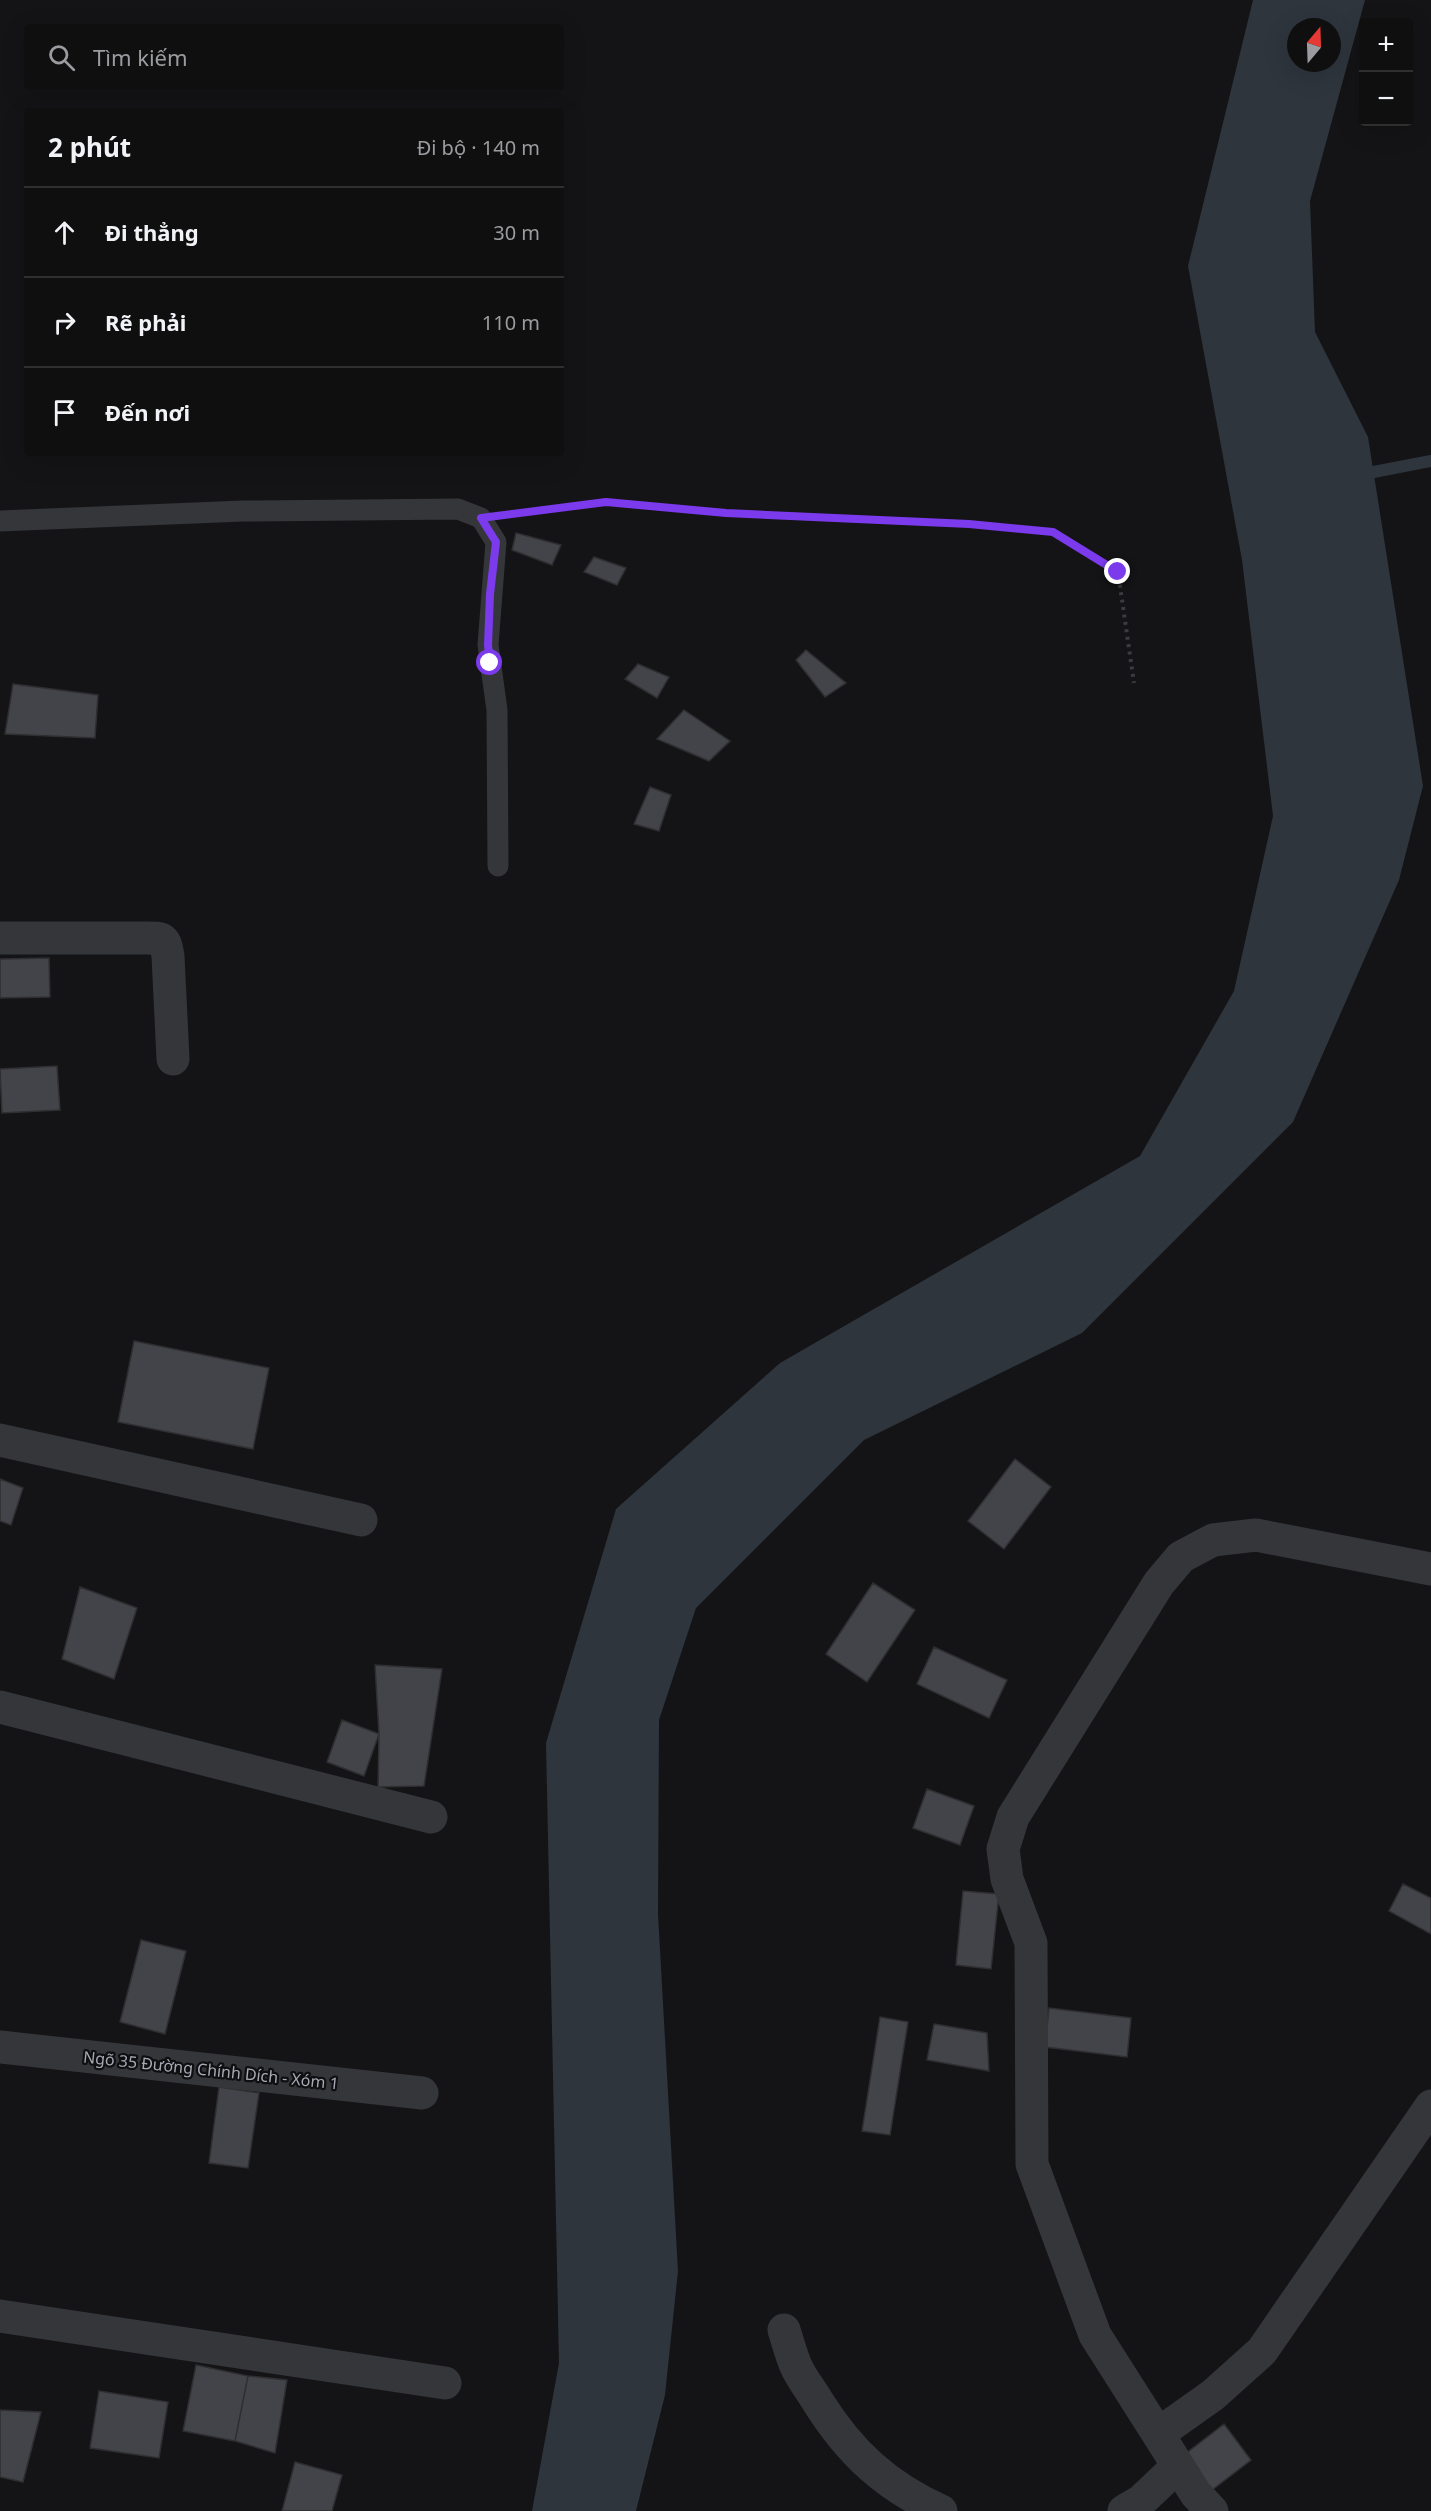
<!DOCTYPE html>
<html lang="vi">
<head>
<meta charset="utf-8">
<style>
	:root { --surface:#0f0f10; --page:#1d1d1e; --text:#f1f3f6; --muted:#9b9c9f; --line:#2f2f30 }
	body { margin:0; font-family:"Noto Sans",sans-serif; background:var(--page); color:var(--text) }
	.controls { position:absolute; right:18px; top:18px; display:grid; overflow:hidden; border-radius:6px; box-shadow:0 6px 24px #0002 }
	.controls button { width:54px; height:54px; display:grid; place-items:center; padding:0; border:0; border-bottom:2px solid var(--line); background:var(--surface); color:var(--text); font:30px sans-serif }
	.compass { position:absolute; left:1287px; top:18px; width:54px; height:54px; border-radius:50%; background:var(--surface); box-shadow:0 6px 24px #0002; rotate:19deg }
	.stop { position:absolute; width:18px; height:18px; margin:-14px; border:4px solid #7c3aed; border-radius:50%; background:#fff }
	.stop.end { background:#7c3aed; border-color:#fff; box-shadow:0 2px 6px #0008 }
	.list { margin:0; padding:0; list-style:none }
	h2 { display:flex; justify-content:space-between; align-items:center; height:78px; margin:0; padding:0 24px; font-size:26px }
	h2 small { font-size:20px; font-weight:400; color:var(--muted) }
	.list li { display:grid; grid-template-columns:39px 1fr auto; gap:18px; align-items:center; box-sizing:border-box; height:90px; padding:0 24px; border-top:2px solid var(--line) }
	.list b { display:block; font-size:22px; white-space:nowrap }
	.list em { font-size:20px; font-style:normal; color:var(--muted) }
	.icon { flex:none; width:33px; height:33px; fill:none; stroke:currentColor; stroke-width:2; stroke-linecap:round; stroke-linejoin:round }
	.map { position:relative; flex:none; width:1431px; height:2511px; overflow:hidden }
	.search { position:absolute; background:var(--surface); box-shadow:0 6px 24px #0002; left:24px; top:24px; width:540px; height:66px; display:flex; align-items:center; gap:15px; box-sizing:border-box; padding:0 21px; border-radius:6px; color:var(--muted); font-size:22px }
	.panel { position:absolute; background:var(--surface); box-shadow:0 6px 24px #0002; left:24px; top:108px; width:540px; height:348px; border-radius:6px }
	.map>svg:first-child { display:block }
	.water { fill:#2e353d; fill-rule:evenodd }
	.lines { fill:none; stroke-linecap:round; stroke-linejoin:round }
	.stream { stroke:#2e353d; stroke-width:12 }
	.building { fill:#434449; stroke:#2f2e31; stroke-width:1.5 }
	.path { stroke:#3b3c41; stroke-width:4; stroke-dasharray:3 4.5; stroke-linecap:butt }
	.service { stroke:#35363a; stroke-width:21 }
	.minor { stroke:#35363a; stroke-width:33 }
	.route { stroke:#7c3aed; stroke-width:8 }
	.labels { text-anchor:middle; stroke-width:4.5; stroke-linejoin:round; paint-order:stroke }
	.street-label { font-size:16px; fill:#a7aab5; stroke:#0f0f11 }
</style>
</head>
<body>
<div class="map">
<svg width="1431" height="2511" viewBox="0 0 1431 2511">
	<rect width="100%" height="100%" fill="#141416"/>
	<!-- water -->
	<path class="water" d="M1253 0H1365L1310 201 1315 332 1368 437 1423 786 1399 880 1293 1122 1082 1333 864 1440 696 1608 659 1720 658 1914 678 2271 665 2395 636 2511H532L559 2363 546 1743 616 1509 780 1363 1140 1156 1234 991 1273 816 1242 560 1188 266ZM1296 27H1332V63H1296Z"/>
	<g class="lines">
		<!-- stream -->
		<path class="stream" d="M1358 475 1431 461"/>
	</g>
	<!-- building -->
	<path class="building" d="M516 533 561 545 552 565 512 550Z
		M594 557 626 568 617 585 584 572Z
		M806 650 846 683 825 697 796 660Z
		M638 664 669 677 657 698 625 679Z
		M13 684 98 695 95 738 5 734Z
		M684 710 730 741 709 761 657 739Z
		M650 787 671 795 659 831 634 824Z
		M49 958 50 997 0 998V959Z
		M57 1066 60 1110 2 1113 0 1069Z
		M134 1341 269 1368 253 1449 118 1422Z
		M1015 1459 1051 1487 1004 1549 968 1521Z
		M0 1479 23 1488 11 1525 0 1521Z
		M873 1583 915 1610 867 1682 826 1654Z
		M80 1587 137 1608 114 1679 62 1659Z
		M934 1647 1007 1680 989 1718 917 1684Z
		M375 1665 442 1669 424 1786 378 1787 379 1734Z
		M342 1720 379 1734 364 1776 327 1762Z
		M927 1789 974 1806 960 1845 913 1828Z
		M1403 1884 1431 1898V1934L1389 1911Z
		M963 1891 999 1894 991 1969 956 1965Z
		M141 1940 186 1951 165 2034 120 2022Z
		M1049 2008 1131 2018 1127 2057 1045 2047Z
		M880 2017 908 2022 890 2135 862 2131Z
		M934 2024 987 2033 989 2071 927 2060Z
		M219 2087 259 2093 248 2168 209 2163Z
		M196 2365 248 2376 235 2441 183 2431Z
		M248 2376 287 2380 275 2453 235 2441Z
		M99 2391 168 2402 159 2458 90 2448Z
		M0 2410 41 2412 23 2482 0 2477Z
		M1224 2424 1251 2460 1212 2490 1184 2455Z
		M295 2462 342 2475 332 2511H282Z"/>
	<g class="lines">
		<!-- path -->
		<path class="path" d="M514 513 607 502 726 513 969 524 1053 532 1118 572 1134 683"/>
		<!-- service -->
		<path class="service" d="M0 521 243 511 458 509 481 518 496 542 488 645 497 710 498 866"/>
		<!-- minor -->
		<path class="minor" d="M0 938H146C164 938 165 938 168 956L173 1059
			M0 1440 361 1520
			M0 1707 431 1817
			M0 2047 422 2093
			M0 2316 445 2383
			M784 2330C788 2342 791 2355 796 2366 801 2378 811 2390 818 2402 850 2453 886 2486 941 2511
			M1158 2434 1213 2395 1262 2351 1431 2106
			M1124 2511 1141 2501 1178 2466
			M1212 2511 1196 2494 1095 2335 1032 2164 1031 1943 1007 1879 1003 1849 1013 1817 1159 1583 1181 1557 1213 1540 1256 1535 1431 1569"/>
	</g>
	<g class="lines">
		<!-- route -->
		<path class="route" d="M490 663 488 645 490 594 496 542 481 518 606 502 726 513 969 524 1053 532 1118 572"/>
	</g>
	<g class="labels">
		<!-- street labels -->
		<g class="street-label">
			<text transform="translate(211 2070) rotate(6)" y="6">Ngõ 35 Đường Chính Dích - Xóm 1</text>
		</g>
	</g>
</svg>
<div class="controls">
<button>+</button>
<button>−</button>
</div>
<svg class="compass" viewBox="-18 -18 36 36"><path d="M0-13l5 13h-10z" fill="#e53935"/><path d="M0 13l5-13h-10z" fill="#9b9c9f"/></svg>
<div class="stop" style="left:490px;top:663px"></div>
<div class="stop end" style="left:1118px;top:572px"></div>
<div class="search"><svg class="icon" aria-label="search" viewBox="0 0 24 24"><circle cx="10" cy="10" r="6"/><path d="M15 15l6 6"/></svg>Tìm kiếm</div>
<section class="panel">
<h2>2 phút<small>Đi bộ · 140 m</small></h2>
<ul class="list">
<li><svg class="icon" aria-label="ahead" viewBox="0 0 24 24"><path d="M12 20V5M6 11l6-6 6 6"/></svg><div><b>Đi thẳng</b></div><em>30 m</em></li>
<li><svg class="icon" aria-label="right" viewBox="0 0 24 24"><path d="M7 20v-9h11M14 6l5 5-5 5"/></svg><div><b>Rẽ phải</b></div><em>110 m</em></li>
<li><svg class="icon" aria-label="arrive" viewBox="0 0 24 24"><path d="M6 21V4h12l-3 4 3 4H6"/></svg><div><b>Đến nơi</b></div></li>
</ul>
</section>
</div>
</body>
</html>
